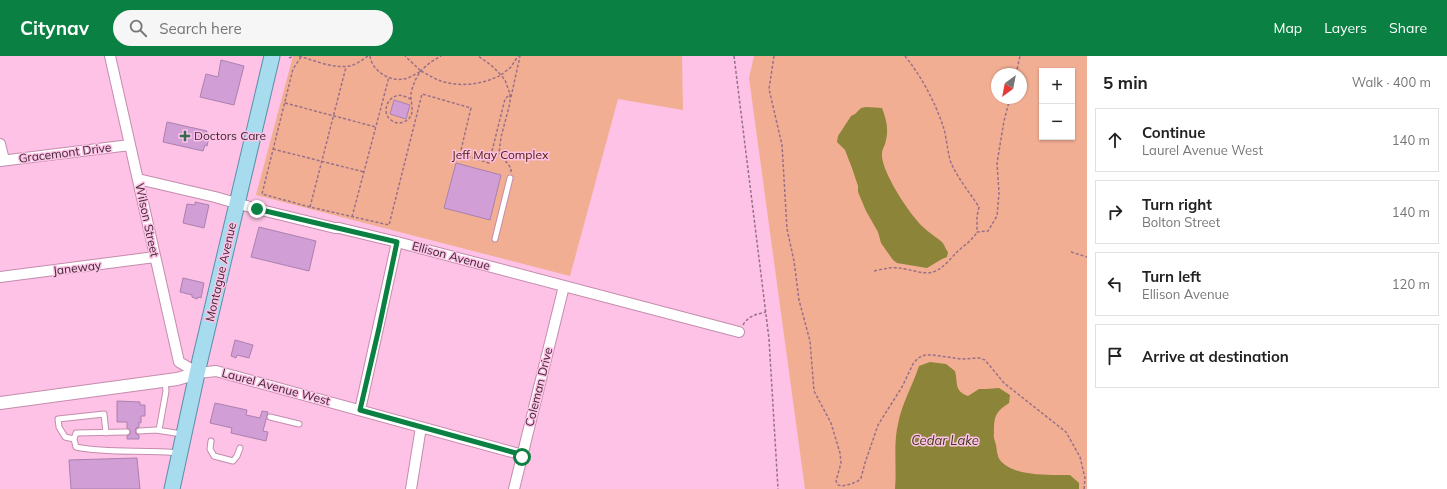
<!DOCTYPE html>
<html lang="en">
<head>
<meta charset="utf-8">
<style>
	:root { --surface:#fff; --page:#f6f6f6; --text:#222; --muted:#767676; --line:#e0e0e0; --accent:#0b8043 }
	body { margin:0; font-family:Mulish,sans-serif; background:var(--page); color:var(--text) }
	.controls { position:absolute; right:12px; top:12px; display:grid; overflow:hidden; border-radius:0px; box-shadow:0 1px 3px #0004 }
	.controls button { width:36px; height:36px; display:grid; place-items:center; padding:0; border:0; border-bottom:1px solid var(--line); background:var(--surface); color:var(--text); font:20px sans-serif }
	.compass { position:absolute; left:991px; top:12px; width:36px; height:36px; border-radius:50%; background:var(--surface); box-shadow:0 1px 3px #0004; rotate:212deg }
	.stop { position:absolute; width:12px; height:12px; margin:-9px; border:3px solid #0b8043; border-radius:50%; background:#fff }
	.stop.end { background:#0b8043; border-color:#fff; box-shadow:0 1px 4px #0008 }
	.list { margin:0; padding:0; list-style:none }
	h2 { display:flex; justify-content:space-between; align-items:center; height:52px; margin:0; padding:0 16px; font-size:17px }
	h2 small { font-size:13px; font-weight:400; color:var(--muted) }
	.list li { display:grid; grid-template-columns:26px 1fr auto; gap:12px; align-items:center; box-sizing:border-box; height:64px; margin:0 8px 8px; padding:0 8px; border:1px solid var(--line); border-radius:0px }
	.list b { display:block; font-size:15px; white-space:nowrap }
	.list p { margin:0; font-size:13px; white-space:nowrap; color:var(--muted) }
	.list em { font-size:13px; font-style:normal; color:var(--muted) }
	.icon { flex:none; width:22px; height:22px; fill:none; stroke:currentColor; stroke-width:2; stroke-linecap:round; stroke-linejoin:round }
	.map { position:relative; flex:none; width:1087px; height:433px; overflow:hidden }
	header { display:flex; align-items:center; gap:24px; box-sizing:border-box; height:56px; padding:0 20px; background:var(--accent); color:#fff }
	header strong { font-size:19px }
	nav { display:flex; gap:22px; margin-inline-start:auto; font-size:14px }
	.search { width:280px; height:36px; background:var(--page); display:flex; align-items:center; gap:10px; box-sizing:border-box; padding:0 14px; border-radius:22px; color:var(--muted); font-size:15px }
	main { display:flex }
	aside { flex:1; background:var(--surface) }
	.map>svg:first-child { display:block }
	.green { fill:#f2ae93; fill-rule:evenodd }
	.water { fill:#8c8439 }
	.building { fill:#d19ed6; stroke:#aa81af }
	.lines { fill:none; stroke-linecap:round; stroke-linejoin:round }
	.service-casing { stroke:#c48cad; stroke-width:7 }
	.minor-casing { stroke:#c48cad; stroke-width:12 }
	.tertiary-casing { stroke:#c48cad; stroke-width:14 }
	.primary-casing { stroke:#5c8ea7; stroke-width:17 }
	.path { stroke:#987088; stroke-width:1.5; stroke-dasharray:3 2; stroke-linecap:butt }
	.service { stroke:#fff; stroke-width:5 }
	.minor { stroke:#fff; stroke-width:10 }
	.tertiary { stroke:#fff; stroke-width:12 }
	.primary { stroke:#a7dcef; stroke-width:15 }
	.route { stroke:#0b8043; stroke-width:5 }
	.poi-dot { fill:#346c53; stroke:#fdc2e5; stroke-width:1.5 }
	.labels { text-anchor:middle; stroke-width:3; stroke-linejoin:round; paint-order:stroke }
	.poi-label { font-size:12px; fill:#3e2735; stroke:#fdc2e5; text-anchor:start }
	.street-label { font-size:12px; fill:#3e2735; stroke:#fdc2e5 }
	.park-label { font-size:12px; fill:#50210d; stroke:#fdc2e5 }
	.water-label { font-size:13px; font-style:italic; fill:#3f3b1a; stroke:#fdc2e5 }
</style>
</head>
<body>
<header>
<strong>Citynav</strong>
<div class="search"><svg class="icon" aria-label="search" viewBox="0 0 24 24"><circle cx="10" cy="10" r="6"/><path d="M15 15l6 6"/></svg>Search here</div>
<nav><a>Map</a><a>Layers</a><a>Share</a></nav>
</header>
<main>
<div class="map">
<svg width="1087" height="433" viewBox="0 0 1087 433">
	<rect width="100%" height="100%" fill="#fdc2e5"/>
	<!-- green -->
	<path class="green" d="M293 0H682L683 54 618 43 570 220 256 139Z
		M754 0H1087V433H805L749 22ZM1042 15H1072V81H1042ZM997 18H1021V42H997Z"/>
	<!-- water -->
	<path class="water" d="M866 51 882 52C887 65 889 75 885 88 884 91 882 94 882 97 880 114 910 159 923 171 928 176 936 181 942 186 945 189 945 193 948 196L947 201 942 203 927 212 897 207 893 204 881 187 878 176 866 155 858 136V130L852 112 845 94 837 86 838 80 851 60 855 58 861 52Z
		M930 306 946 308 955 315C958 327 954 335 968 340L979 333H986L999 332 1010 339 1009 347C995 356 994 361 994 377 993 381 995 385 996 389 997 394 997 400 1000 404 1013 421 1051 419 1070 419L1079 427V433H895C897 412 893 389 898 368 902 347 912 331 919 310Z"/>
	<!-- building -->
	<path class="building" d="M221 4 244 10 234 49 200 41 206 18 218 21Z
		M394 44 410 49 406 63 390 58Z
		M167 66 207 75 206 80 209 81 207 90 205 89 203 95 163 86Z
		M456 107 501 119 490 164 444 152Z
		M195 146 209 149 204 172 183 167 187 148 195 149Z
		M259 171 316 185 309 215 251 201Z
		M183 222 204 227 201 242 198 241 197 243 192 241V239L180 236Z
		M235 284 253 289 249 302 237 299 236 302 231 300Z
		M117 345 140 346V349H145V360H141V367L139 366V371L136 372 135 375 136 378 139 379V383H127V380L129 379 131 376 130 374 127 372V366H117Z
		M215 347 247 354 246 359 260 362 262 355 268 356 263 375 268 376 266 385 231 377 232 372 210 367Z
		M137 402 140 433H71L69 404Z"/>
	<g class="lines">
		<!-- service casing -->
		<g class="service-casing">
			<path id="service" d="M495 183 510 122
				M270 361 299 368
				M159 374 166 335 165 326
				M139 375 156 374 182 378
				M106 377 104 358 58 363 59 371 65 381 74 383 76 391C109 398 145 393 179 397
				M74 383 76 377 127 376
				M211 385 210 393 214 400 233 405 237 400 240 392"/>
		</g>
		<!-- minor casing -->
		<g class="minor-casing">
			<path id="minor" d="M110 0 179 306 198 317 216 315 523 399
				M0 88 4 104
				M0 105 130 89
				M138 123 215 141 257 153 335 172H339L397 186 739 276
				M0 221 155 201
				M360 354 397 186
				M411 433 421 371
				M514 433 564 230"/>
		</g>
		<!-- tertiary casing -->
		<g class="tertiary-casing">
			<path id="tertiary" d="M0 347 177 323 198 317"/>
		</g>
		<!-- primary casing -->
		<g class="primary-casing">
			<path id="primary" d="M172 433 200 304 272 0"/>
		</g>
		<!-- path -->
		<path class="path" d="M299 0C312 4 335 13 349 10 356 9 362 4 368 0
			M370 0C372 15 390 26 404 23 410 22 415 18 421 15L405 0
			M734 0 769 283 778 433
			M774 0 769 33 782 89 787 173 794 205 799 244 810 285 814 335 831 367 840 397 841 407 836 425 838 429 842 430 851 428 858 425 861 422 865 407 878 369 902 331 913 308 918 302 925 299H933L961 303 979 302 985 304 1004 327 1066 376 1080 401 1085 422 1084 433
			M905 0C922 21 936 48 944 73 947 84 948 101 952 109 959 124 970 137 979 151L977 160V176L988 175 997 160 999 137 997 107 1004 65 1010 42
			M301 1 293 13 262 138 310 151 389 169 422 38 471 52 460 98 489 107 505 43 510 38
			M289 2 294 0
			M421 15C429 19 436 24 444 26 463 31 484 28 501 19L491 9 478 0
			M1016 18 1020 0
			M511 41 520 0
			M411 43C406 41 401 38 396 40 386 43 382 58 391 64 395 67 399 68 403 66 415 62 412 52 411 43 410 37 413 30 415 25 420 13 430 6 441 0
			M285 47 376 71
			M273 93 364 116
			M511 116V112L499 97 501 81 510 47V38L505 24 501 19 511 11 518 0
			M310 151 346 11
			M352 161 389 21
			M1071 196 1087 201
			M874 215C883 213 891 211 899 212 910 213 923 219 933 216 943 213 950 203 957 196 964 189 972 185 977 176
			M743 269C748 260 757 258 766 256"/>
		<!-- service -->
		<use href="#service" class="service"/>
		<!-- minor -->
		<use href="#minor" class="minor"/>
		<!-- tertiary -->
		<use href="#tertiary" class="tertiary"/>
		<!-- primary -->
		<use href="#primary" class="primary"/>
	</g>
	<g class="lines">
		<!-- route -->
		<path class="route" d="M257 153 397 186 379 272 360 354 523 399 522 401"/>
	</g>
	<!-- markers -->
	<path class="poi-dot" d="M183 74h4v4h4v4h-4v4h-4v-4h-4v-4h4z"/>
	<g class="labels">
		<!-- poi labels -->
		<g class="poi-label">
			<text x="194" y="84">Doctors Care</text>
		</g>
		<!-- street labels -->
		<g class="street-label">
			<text transform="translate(65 97) rotate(-7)" y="4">Gracemont Drive</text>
			<text transform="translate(147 164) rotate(78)" y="4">Wilson Street</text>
			<text transform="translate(451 200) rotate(15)" y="4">Ellison Avenue</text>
			<text transform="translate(77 212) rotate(-7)" y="4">Janeway</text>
			<text transform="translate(221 216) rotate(-77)" y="4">Montague Avenue</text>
			<text transform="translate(276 331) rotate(15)" y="4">Laurel Avenue West</text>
			<text transform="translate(539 331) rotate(-76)" y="4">Coleman Drive</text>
		</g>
		<!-- park labels -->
		<g class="park-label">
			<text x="500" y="103">Jeff May Complex</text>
		</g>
		<!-- water labels -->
		<g class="water-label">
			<text x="945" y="389">Cedar Lake</text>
		</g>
	</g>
</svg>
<div class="controls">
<button>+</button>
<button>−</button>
</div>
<svg class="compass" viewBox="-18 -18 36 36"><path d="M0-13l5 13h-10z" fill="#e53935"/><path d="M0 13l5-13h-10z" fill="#767676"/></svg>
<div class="stop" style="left:522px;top:401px"></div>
<div class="stop end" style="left:257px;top:153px"></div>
</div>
<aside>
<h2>5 min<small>Walk · 400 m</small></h2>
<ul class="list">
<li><svg class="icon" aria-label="ahead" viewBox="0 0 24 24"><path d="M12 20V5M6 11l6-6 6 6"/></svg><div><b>Continue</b><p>Laurel Avenue West</p></div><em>140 m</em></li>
<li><svg class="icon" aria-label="right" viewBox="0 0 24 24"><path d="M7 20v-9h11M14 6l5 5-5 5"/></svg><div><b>Turn right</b><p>Bolton Street</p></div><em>140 m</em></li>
<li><svg class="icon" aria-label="left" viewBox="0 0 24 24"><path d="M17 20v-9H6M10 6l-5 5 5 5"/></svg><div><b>Turn left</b><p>Ellison Avenue</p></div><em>120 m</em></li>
<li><svg class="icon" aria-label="arrive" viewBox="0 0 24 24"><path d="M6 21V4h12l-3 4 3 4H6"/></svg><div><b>Arrive at destination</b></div></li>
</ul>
</aside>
</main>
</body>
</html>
